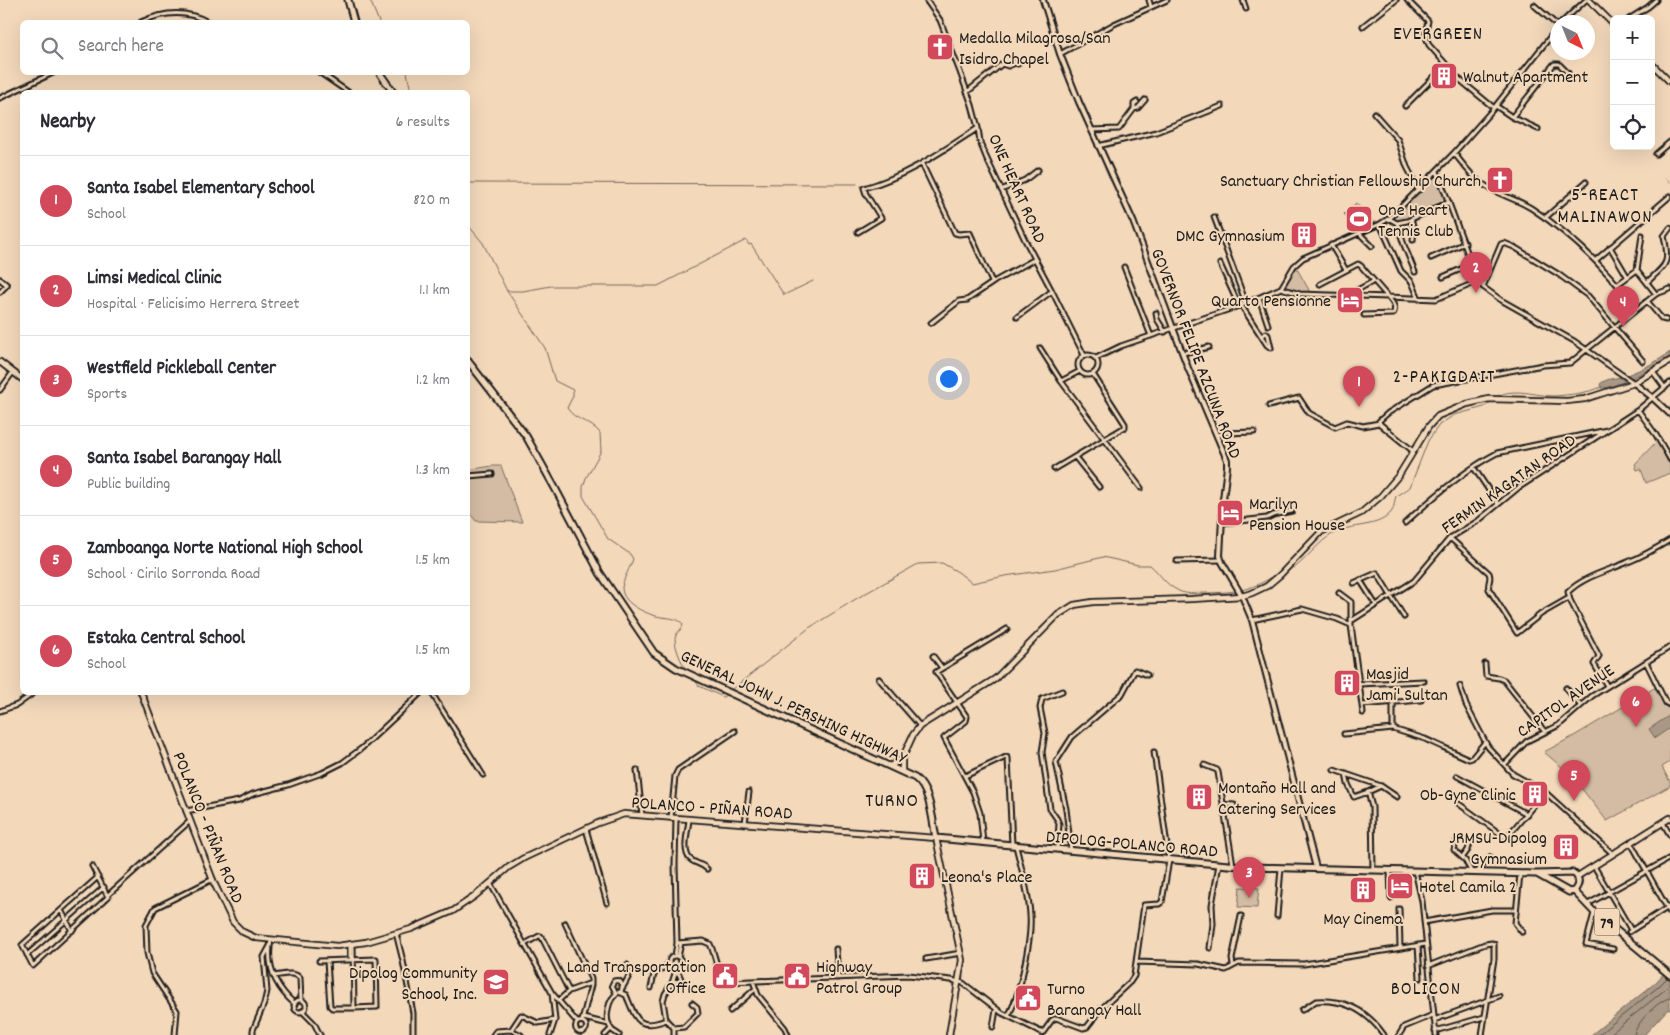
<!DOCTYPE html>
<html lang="en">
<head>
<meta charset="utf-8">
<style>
	:root { --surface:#fff; --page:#f7f7f7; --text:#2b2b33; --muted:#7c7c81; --line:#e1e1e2; --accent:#d1495b }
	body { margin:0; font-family:Dekko,sans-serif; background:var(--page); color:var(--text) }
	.controls { position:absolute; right:15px; top:15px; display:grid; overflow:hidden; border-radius:8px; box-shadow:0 5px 20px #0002 }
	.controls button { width:45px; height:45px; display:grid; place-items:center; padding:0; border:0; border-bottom:1px solid var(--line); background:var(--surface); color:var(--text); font:25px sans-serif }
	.compass { position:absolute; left:1550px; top:15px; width:45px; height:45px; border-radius:50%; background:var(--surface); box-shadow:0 5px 20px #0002; rotate:137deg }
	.you { position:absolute; left:948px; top:378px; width:18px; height:18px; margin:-12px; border:4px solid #fff; border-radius:50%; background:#1a73e8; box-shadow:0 0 0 8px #1a73e833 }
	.badge { display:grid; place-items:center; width:32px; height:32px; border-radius:50%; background:var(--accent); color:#fff; font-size:16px; font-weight:700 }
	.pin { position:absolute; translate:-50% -41px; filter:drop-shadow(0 1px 2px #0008) }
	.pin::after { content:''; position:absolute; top:26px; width:18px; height:15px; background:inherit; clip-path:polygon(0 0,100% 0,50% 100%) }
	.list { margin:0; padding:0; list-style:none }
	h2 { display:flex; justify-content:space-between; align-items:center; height:65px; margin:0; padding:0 20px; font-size:21px }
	h2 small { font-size:16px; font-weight:400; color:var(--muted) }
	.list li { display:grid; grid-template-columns:32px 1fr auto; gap:15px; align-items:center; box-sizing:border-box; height:90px; padding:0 20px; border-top:1px solid var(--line) }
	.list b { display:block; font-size:19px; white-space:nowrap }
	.list p { margin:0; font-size:16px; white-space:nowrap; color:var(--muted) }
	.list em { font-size:16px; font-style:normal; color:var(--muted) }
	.icon { flex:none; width:28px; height:28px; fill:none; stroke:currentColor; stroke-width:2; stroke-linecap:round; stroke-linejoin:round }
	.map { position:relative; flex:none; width:1670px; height:1035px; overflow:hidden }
	.search { position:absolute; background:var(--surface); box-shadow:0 5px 20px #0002; left:20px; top:20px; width:450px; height:55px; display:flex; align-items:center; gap:12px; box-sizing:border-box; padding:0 18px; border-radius:8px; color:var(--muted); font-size:19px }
	.panel { position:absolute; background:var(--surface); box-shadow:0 5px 20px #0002; left:20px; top:90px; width:450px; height:605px; border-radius:8px }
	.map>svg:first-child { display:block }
	.green { fill:#d3bca3; stroke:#786c60 }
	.water { fill:#a99885; stroke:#71665b }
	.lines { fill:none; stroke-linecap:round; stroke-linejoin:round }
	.shore { stroke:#544e46; stroke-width:1 }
	.stream { stroke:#71665b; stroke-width:1 }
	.minor-casing { stroke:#1c1c1c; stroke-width:7 }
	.tertiary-casing { stroke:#1c1c1c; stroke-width:8 }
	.secondary-casing { stroke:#1c1c1c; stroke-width:8 }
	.primary-casing { stroke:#1c1c1c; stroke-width:8 }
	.trunk-casing { stroke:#1c1c1c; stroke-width:9 }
	.minor { stroke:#f3d8ba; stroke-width:3 }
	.tertiary { stroke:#f3d8ba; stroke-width:4 }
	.secondary { stroke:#f3d8ba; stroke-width:4.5 }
	.primary { stroke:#f3d8ba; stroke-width:4.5 }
	.trunk { stroke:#f3d8ba; stroke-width:5 }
	.labels { text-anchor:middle; stroke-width:4; stroke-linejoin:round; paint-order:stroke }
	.shield { fill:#f3d8ba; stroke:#5c544b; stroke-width:1 }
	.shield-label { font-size:16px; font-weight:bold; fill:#1c1c1c }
	.poi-label { font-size:18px; fill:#1c1c1c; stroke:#f3d8ba; text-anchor:start }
	.street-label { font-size:18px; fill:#1c1c1c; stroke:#f3d8ba }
	.neighbourhood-label { font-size:19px; letter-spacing:1px; fill:#1c1c1c; stroke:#f3d8ba }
	.quarter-label { font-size:20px; letter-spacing:1px; fill:#1c1c1c; stroke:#f3d8ba }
</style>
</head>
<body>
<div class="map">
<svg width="1670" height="1035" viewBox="0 0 1670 1035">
	<rect width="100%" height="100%" fill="#f3d8ba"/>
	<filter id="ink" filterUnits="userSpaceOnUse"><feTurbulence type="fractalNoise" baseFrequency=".02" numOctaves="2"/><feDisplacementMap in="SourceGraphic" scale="10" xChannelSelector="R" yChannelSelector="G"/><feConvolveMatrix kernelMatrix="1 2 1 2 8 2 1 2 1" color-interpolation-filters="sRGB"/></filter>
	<g filter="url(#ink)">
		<!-- green -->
		<path class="green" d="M1435 177 1439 180 1446 199 1445 202C1432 208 1409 223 1395 220V216L1432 178Z
			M1356 203 1375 224 1360 230 1344 214Z
			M1296 267 1309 290 1307 292H1298L1284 287Z
			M1658 440 1668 463 1670 462V473L1646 483 1641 469 1637 470 1635 464Z
			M492 466H501L522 522 476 521 468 511V470Z
			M1656 687 1667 708 1670 707V762L1662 767 1670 782V786L1607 821 1571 775 1544 752 1574 736Z
			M1240 887 1259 888 1257 908 1238 907Z"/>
		<!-- water -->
		<path class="water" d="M1670 352V357C1658 365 1614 389 1601 388L1600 384C1608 377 1618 379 1627 375 1642 369 1657 362 1670 352Z
			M1670 715V728L1655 738 1649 729Z
			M1670 967V1009L1667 1010 1644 1035H1591L1655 983Z"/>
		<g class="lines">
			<!-- shore -->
			<path class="shore" d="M1598 1035 1658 987 1667 978
				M1609 1035 1662 992 1670 984
				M1634 1035C1635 1024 1659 999 1670 998"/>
			<!-- stream -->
			<path class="stream" d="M370 0 379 22
				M407 72 411 92
				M1666 179 1670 182
				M468 183 857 184
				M468 225 483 243 507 291 545 348 555 381 573 390V396L567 408C575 421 591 421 600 433L601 451 586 478 583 487V496L608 539 630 554 633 559C631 566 622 581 622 588 622 604 648 615 661 617 668 618 678 618 683 624 682 630 679 630 676 635 672 643 682 663 686 670
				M507 291H523L551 286H658L746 240 749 245 751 244 784 295 813 281
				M1498 396C1514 387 1537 396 1554 396 1570 395 1587 393 1602 387
				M1293 569C1308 558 1318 542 1334 533 1351 523 1380 529 1392 511 1395 506 1394 501 1396 496L1410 487 1428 441 1439 425 1454 415 1484 407 1492 401
				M694 679 699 686 723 697 726 695
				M731 690 809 628 859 597 918 564 942 563 958 572 972 583 1005 576 1055 569 1103 557 1138 565H1150C1161 574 1164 584 1179 591 1187 595 1196 593 1206 593 1237 592 1253 591 1279 572"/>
			<!-- minor casing -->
			<g class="minor-casing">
				<path id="minor" d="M926 0 940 20 960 72 972 105 978 128 980 142 986 157 1025 240 1052 291 1084 355
					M1149 0 1151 7
					M1243 0 1246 9
					M1407 0 1428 21 1425 34 1429 45 1459 79 1494 108
					M1534 5 1558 26
					M1629 19 1648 7 1656 0
					M141 22C163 12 187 10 208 22
					M1562 22 1586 0
					M1363 26 1396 0
					M1060 54 1114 24 1167 0
					M319 72 348 92
					M967 92 1002 64 1008 66 1015 63 1018 64
					M0 98 55 72
					M1405 106 1446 65
					M1496 106 1512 117 1554 64H1559L1568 73
					M1134 109V104L1137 102
					M1374 113 1398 140 1407 167 1419 190
					M1512 117 1538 129
					M1091 130 1119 129 1134 109 1138 108 1145 100
					M1098 146 1156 132 1222 106
					M1454 153C1462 163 1470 175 1480 182 1495 194 1515 198 1531 208 1573 235 1607 270 1637 309
					M1656 154 1670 142
					M922 164 955 233 959 234 970 233 992 282
					M1437 171 1473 268 1483 287 1501 300 1574 341 1634 383
					M1001 190 1025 180 1038 170
					M1214 217 1246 303
					M1388 218 1397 223 1407 221 1449 202
					M1545 218 1586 182
					M1411 219 1414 229 1413 240
					M1397 223 1404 245 1415 272
					M1380 224 1401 271 1412 282 1419 299
					M858 232 881 218 866 194 864 188C907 176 941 152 978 128
					M1359 233 1372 246
					M1331 245 1346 270
					M1610 247 1627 276
					M1431 258 1465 243
					M1596 260 1670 196
					M1220 264 1239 306
					M1124 267 1151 336
					M1637 270 1642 235
					M1443 277 1472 264
					M0 279 7 285 0 292
					M1647 282C1667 264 1670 264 1664 236L1670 228
					M1320 284 1358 264 1361 266 1388 297 1436 299 1479 281
					M1618 284 1637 270 1656 294
					M1483 287 1501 244 1504 243 1514 247 1558 274 1588 296 1643 361
					M1281 288 1300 294 1388 297C1393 303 1397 308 1393 314L1364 315
					M1348 295 1374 281
					M1259 298 1268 325
					M1647 301 1662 319 1666 320
					M1241 305 1267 345 1271 348
					M1156 313 1157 319 1165 332
					M1017 317 1052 291
					M931 323 959 301 967 300 995 281 1035 259
					M1261 336 1266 333 1268 335 1271 348
					M1040 348 1061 381 1141 488
					M1183 353 1209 347
					M1078 365a10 10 0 1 1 20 0a10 10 0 1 1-20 0Z
					M1096 358 1121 346 1239 306 1281 288 1294 266 1303 258 1380 224 1391 217 1454 153 1494 108 1558 27
					M1653 372 1665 388
					M1061 381 1080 371
					M0 390 13 372
					M1269 406 1299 398 1309 413 1335 427 1347 422 1363 426 1379 423
					M1638 410 1656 435 1670 459
					M1217 435 1226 433 1254 432
					M1413 451 1380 424 1379 421 1388 413 1433 385 1439 384 1543 365 1570 363 1656 294 1670 289
					M1075 457 1099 487
					M1474 468 1498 504
					M1054 469 1125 427V424L1093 374
					M468 476 492 474
					M1222 523 1267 518 1273 515 1292 511
					M1405 523C1432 498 1464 470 1497 453L1607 430
					M1450 538 1489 573C1492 579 1487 583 1489 589L1517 633 1541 614 1569 598
					M1177 561 1221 560
					M1360 580 1376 605
					M1354 583 1377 573 1404 617
					M1339 593 1351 602V620
					M1252 620 1302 609 1337 619 1351 625
					M1351 625V621L1414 581 1450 538 1478 521 1518 488 1638 410 1670 383
					M1351 625 1363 713
					M933 656 942 668
					M1646 662 1666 703 1670 705
					M1485 664 1486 676 1499 678 1504 680 1545 732
					M879 679 920 726
					M1359 684 1424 681
					M1460 686 1466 705 1488 747 1513 774 1545 792 1613 854
					M1607 686 1594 664 1599 656 1570 600 1568 592C1584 576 1608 571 1628 562 1643 556 1657 548 1670 540
					M1566 688 1580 705
					M431 692 483 775
					M1393 702V729
					M1362 705 1421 700
					M0 711 17 705 35 692
					M1344 734 1393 729 1425 739 1469 759 1472 758 1485 742
					M1505 764 1527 741 1559 725 1592 696 1670 647
					M1204 765 1217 770 1218 772 1233 865
					M637 770 642 815
					M1334 770 1381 786 1397 797
					M1346 774 1348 784 1354 797 1368 792
					M965 776 1006 757 1008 758 1012 845
					M1457 776 1527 814
					M1223 804 1234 805
					M1459 804 1506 838 1545 792
					M186 811 239 801 253 794 288 785 322 773 342 763 362 748 422 692
					M671 818 675 776 678 770 735 731
					M689 820C688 830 682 851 690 859 695 864 701 863 707 869
					M745 823 749 792
					M1663 823 1670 835
					M586 829 607 903
					M983 842 980 813 973 792 944 738 966 721 967 717 936 672 1007 629
					M1456 842 1454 850 1465 860 1471 871
					M1631 843 1670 913
					M1057 849 1059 824 1057 819 1050 809 1042 752 1045 733 1040 708 1042 699 1062 691
					M1071 851 1066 809 1056 762 1072 737 1122 694 1135 670 1147 675
					M1463 857 1468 850 1470 843 1469 841
					M92 866 108 897 33 966 22 945 98 877
					M1594 866 1631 930
					M1373 870 1372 807 1368 792 1381 786
					M1390 871 1391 898
					M1415 871 1422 901 1436 1035
					M1477 872 1490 857
					M1520 874 1515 923 1522 932
					M490 883 552 993 577 1022
					M108 895 190 821
					M1588 904 1670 858
					M1399 909 1400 948
					M61 910 72 931
					M1594 913 1586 944 1613 949
					M1277 916 1281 868
					M1424 922 1492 910H1516
					M565 923 591 979V985L582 1021
					M1388 924 1399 922
					M1629 932 1670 906
					M396 933 403 961 413 1013V1035
					M271 940C266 965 275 987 295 1004
					M677 943 703 941 710 944C716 956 716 973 728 982L909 975 951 980 963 983 1002 1013 1043 1033
					M525 944 539 936H541L569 991
					M350 945V956L352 958
					M1418 945 1420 978
					M1210 948 1213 924 1212 905 1219 864
					M836 949 838 978
					M27 955 104 887
					M675 956 677 943 675 865 676 818
					M669 962a6 6 0 1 1 12 0a6 6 0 1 1-12 0Z
					M678 957 681 943
					M926 959 961 953
					M319 961 376 959 377 1007 354 1008
					M327 961 330 1006 332 1008H354L353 944
					M1136 962 1198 964 1226 970 1239 963 1304 964 1426 944
					M1233 965 1232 959 1241 916
					M1428 966 1485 944 1492 943 1494 944V959L1482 1035
					M273 976C282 975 294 971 300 978L301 1000
					M673 981 679 982 681 979 679 974 675 972
					M753 981 758 995 785 1028 788 1035
					M623 987 629 976 627 965
					M651 988 654 974 669 964
					M616 993 612 985 614 981C622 979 623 986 621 992
					M294 1006a6 6 0 1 1 12 0a6 6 0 1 1-12 0Z
					M558 1001 569 991 591 983
					M1302 1010 1316 1001C1345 999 1368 1012 1384 1035
					M302 1011 314 1023 320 1035
					M730 1011 754 990
					M1008 1016C1020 996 1032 939 1030 915 1029 892 1021 868 1016 846
					M583 1018 609 1024
					M1434 1020 1499 996
					M575.5 1027a5.5 5.5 0 1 1 11 0a5.5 5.5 0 1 1-11 0Z
					M993 1027 996 1010
					M674 1028 684 1027 698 1013 697 1007 692 1003
					M511 1030 521 1015 538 1023 555 1020
					M1435 1031 1484 1017
					M1042 1034 1052 1020 1056 1018 1083 1028 1087 1027 1101 1009 1130 982 1134 976 1144 905 1159 904 1162 902 1169 860 1154 752
					M175 1035 177 1011 152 973 147 953 146 925 155 908 213 879
					M253 1035V1030L264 1004 267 991 264 957 270 946
					M493 1035 496 1031 511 1030 521 1035
					M550 1035 555 1020 552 993
					M605 1035 611 1029
					M619 1035C617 1033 614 1032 612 1030 603 1019 608 998 619 992L626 995C636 1018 637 1031 666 1020
					M674 1035V1028L666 1020 663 1001 665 994 672 983 677 967
					M1399 1035 1404 1027 1433 1015"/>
			</g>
			<!-- tertiary casing -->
			<g class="tertiary-casing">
				<path id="tertiary" d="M1043 0 1060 54 1079 102 1133 221 1188 368 1227 460V467L1223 499 1220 556 1222 562 1242 596 1252 620 1316 868
					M1634 383 1653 398 1670 414"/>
			</g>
			<!-- secondary casing -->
			<g class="secondary-casing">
				<path id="secondary" d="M0 362 22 379
					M141 692 214 883 233 922 243 932 256 938 337 946 366 942 411 929 453 911 475 896 509 867 524 858 598 823 624 814 936 838 962 960 949 1035
					M890 766 902 759
					M902 771V759L913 735 920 726 995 679 1058 615 1074 605 1093 602 1192 599 1242 596 1252 593 1267 586 1280 575 1321 532 1361 513 1381 496 1399 475 1429 426 1438 416 1467 404 1489 399 1567 401 1585 399 1634 383 1670 361"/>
			</g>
			<!-- primary casing -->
			<g class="primary-casing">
				<path id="primary" d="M1589 0 1614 25
					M1651 63 1670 82
					M1578 876 1670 818"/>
			</g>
			<!-- trunk casing -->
			<g class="trunk-casing">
				<path id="trunk" d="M348 0 354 22
					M379 72 393 92
					M468 361 526 436 555 488 600 573 633 622 654 653 676 668 915 778C931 790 932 819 936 838L1250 867 1536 874 1573 873 1576 875C1580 880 1578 886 1574 891
					M1537 874 1569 892 1574 891
					M1574 891 1594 912 1670 975"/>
			</g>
			<!-- minor -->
			<use href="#minor" class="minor"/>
			<!-- tertiary -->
			<use href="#tertiary" class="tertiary"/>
			<!-- secondary -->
			<use href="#secondary" class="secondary"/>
			<!-- primary -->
			<use href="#primary" class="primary"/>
			<!-- trunk -->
			<use href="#trunk" class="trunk"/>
		</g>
	</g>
	<!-- icons -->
	<defs>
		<g id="church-square" transform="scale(1.4375)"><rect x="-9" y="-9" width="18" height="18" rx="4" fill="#d1495b" stroke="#f3d8ba"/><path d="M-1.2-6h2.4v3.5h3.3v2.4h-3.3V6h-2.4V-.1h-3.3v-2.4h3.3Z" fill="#fff"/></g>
		<g id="building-square" transform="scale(1.4375)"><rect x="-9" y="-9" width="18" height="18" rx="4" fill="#d1495b" stroke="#f3d8ba"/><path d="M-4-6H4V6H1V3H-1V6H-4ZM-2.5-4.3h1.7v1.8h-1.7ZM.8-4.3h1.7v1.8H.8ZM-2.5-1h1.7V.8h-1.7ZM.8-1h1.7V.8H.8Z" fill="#fff"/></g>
		<g id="stadium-square" transform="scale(1.4375)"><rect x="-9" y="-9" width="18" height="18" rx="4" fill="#d1495b" stroke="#f3d8ba"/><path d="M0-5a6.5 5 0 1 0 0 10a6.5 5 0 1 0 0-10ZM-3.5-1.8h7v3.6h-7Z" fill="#fff"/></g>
		<g id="hotel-square" transform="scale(1.4375)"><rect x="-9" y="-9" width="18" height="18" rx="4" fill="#d1495b" stroke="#f3d8ba"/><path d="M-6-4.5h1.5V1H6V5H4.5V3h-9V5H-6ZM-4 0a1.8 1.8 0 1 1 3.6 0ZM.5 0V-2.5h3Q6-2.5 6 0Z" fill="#fff"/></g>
		<g id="civic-square" transform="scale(1.4375)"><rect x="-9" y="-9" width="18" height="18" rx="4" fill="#d1495b" stroke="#f3d8ba"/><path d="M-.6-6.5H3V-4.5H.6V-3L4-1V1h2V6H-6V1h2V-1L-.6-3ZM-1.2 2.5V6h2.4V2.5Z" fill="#fff"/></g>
		<g id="school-square" transform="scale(1.4375)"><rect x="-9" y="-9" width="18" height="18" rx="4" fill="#d1495b" stroke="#f3d8ba"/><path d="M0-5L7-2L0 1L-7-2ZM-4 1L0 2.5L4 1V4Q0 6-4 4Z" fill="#fff"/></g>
	</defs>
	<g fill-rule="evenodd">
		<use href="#church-square" x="940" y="47"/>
		<use href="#building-square" x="1444" y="76"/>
		<use href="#church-square" x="1500" y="180"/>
		<use href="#stadium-square" x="1359" y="219"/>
		<use href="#building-square" x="1304" y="235"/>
		<use href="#hotel-square" x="1350" y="300"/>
		<use href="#hotel-square" x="1230" y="513"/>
		<use href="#building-square" x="1347" y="683"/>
		<use href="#building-square" x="1535" y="794"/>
		<use href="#building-square" x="1199" y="797"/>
		<use href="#building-square" x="1566" y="847"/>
		<use href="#building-square" x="922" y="876"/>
		<use href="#hotel-square" x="1400" y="886"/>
		<use href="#building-square" x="1363" y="890"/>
		<use href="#civic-square" x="725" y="976"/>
		<use href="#civic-square" x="797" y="976"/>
		<use href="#school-square" x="496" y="982"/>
		<use href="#civic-square" x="1028" y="998"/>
	</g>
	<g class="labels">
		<!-- shield labels -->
		<rect class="shield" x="1594.5" y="908.5" width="25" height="27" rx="4"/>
		<g class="shield-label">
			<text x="1607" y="928">79</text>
		</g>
		<!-- poi labels -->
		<g class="poi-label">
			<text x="959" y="43">Medalla Milagrosa/San<tspan x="959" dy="21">Isidro Chapel</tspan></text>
			<text x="1463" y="82">Walnut Apartment</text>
			<text x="1481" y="186" text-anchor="end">Sanctuary Christian Fellowship Church</text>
			<text x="1378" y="215">One Heart<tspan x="1378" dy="21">Tennis Club</tspan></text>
			<text x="1285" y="241" text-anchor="end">DMC Gymnasium</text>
			<text x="1331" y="306" text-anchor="end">Quarto Pensionne</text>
			<text x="1249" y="509">Marilyn<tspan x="1249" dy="21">Pension House</tspan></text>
			<text x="1366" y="679">Masjid<tspan x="1366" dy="21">Jami' Sultan</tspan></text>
			<text x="1218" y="793">Montaño Hall and<tspan x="1218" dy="21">Catering Services</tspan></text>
			<text x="1516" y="800" text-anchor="end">Ob-Gyne Clinic</text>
			<text x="1547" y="843" text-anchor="end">JRMSU-Dipolog<tspan x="1547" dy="21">Gymnasium</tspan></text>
			<text x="941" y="882">Leona's Place</text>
			<text x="1419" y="892">Hotel Camila 2</text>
			<text x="1363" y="924" text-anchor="middle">May Cinema</text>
			<text x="706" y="972" text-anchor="end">Land Transportation<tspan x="706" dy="21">Office</tspan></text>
			<text x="816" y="972">Highway<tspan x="816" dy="21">Patrol Group</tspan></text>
			<text x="477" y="978" text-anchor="end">Dipolog Community<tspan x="477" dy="21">School, Inc.</tspan></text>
			<text x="1047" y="994">Turno<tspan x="1047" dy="21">Barangay Hall</tspan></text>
		</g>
		<!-- street labels -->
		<g class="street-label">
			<text transform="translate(1018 188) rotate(66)" y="6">ONE HEART ROAD</text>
			<text transform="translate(1197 353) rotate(69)" y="6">GOVERNOR FELIPE AZCUNA ROAD</text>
			<text transform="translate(1508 483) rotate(-35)" y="6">FERMIN KAGATAN ROAD</text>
			<text transform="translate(1565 700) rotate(-35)" y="6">CAPITOL AVENUE</text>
			<text transform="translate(794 706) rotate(25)" y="6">GENERAL JOHN J. PERSHING HIGHWAY</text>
			<text transform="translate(712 807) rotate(4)" y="6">POLANCO - PIÑAN ROAD</text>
			<text transform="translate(209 827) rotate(68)" y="6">POLANCO - PIÑAN ROAD</text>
			<text transform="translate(1132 843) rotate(5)" y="6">DIPOLOG-POLANCO ROAD</text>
		</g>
		<!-- neighbourhood labels -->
		<g class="neighbourhood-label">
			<text x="1438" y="39">EVERGREEN</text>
			<text x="1605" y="200">5-REACT<tspan x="1605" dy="22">MALINAWON</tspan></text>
			<text x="1444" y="382">2-PAKIGDAIT</text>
			<text x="1426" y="994">BOLICON</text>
		</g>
		<!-- quarter labels -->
		<g class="quarter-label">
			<text x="892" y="806">TURNO</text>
		</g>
	</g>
</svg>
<div class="controls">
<button>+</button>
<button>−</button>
<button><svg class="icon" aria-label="locate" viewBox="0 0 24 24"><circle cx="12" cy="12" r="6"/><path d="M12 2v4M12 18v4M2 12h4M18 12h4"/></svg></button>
</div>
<svg class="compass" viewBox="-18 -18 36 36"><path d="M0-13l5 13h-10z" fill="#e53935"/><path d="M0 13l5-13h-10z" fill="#7c7c81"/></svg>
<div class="you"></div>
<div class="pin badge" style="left:1359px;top:407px">1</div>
<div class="pin badge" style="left:1476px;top:293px">2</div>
<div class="pin badge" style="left:1249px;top:898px">3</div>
<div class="pin badge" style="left:1623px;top:327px">4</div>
<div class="pin badge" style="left:1574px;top:801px">5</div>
<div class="pin badge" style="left:1636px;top:727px">6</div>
<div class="search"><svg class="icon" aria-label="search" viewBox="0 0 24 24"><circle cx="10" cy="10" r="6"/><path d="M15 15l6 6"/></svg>Search here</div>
<section class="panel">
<h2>Nearby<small>6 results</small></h2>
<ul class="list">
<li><span class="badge">1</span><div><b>Santa Isabel Elementary School</b><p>School</p></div><em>820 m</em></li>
<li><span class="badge">2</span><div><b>Limsi Medical Clinic</b><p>Hospital · Felicisimo Herrera Street</p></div><em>1.1 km</em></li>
<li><span class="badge">3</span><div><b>Westfield Pickleball Center</b><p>Sports</p></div><em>1.2 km</em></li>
<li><span class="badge">4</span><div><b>Santa Isabel Barangay Hall</b><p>Public building</p></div><em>1.3 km</em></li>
<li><span class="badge">5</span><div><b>Zamboanga Norte National High School</b><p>School · Cirilo Sorronda Road</p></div><em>1.5 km</em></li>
<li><span class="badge">6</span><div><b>Estaka Central School</b><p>School</p></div><em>1.5 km</em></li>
</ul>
</section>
</div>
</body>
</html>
